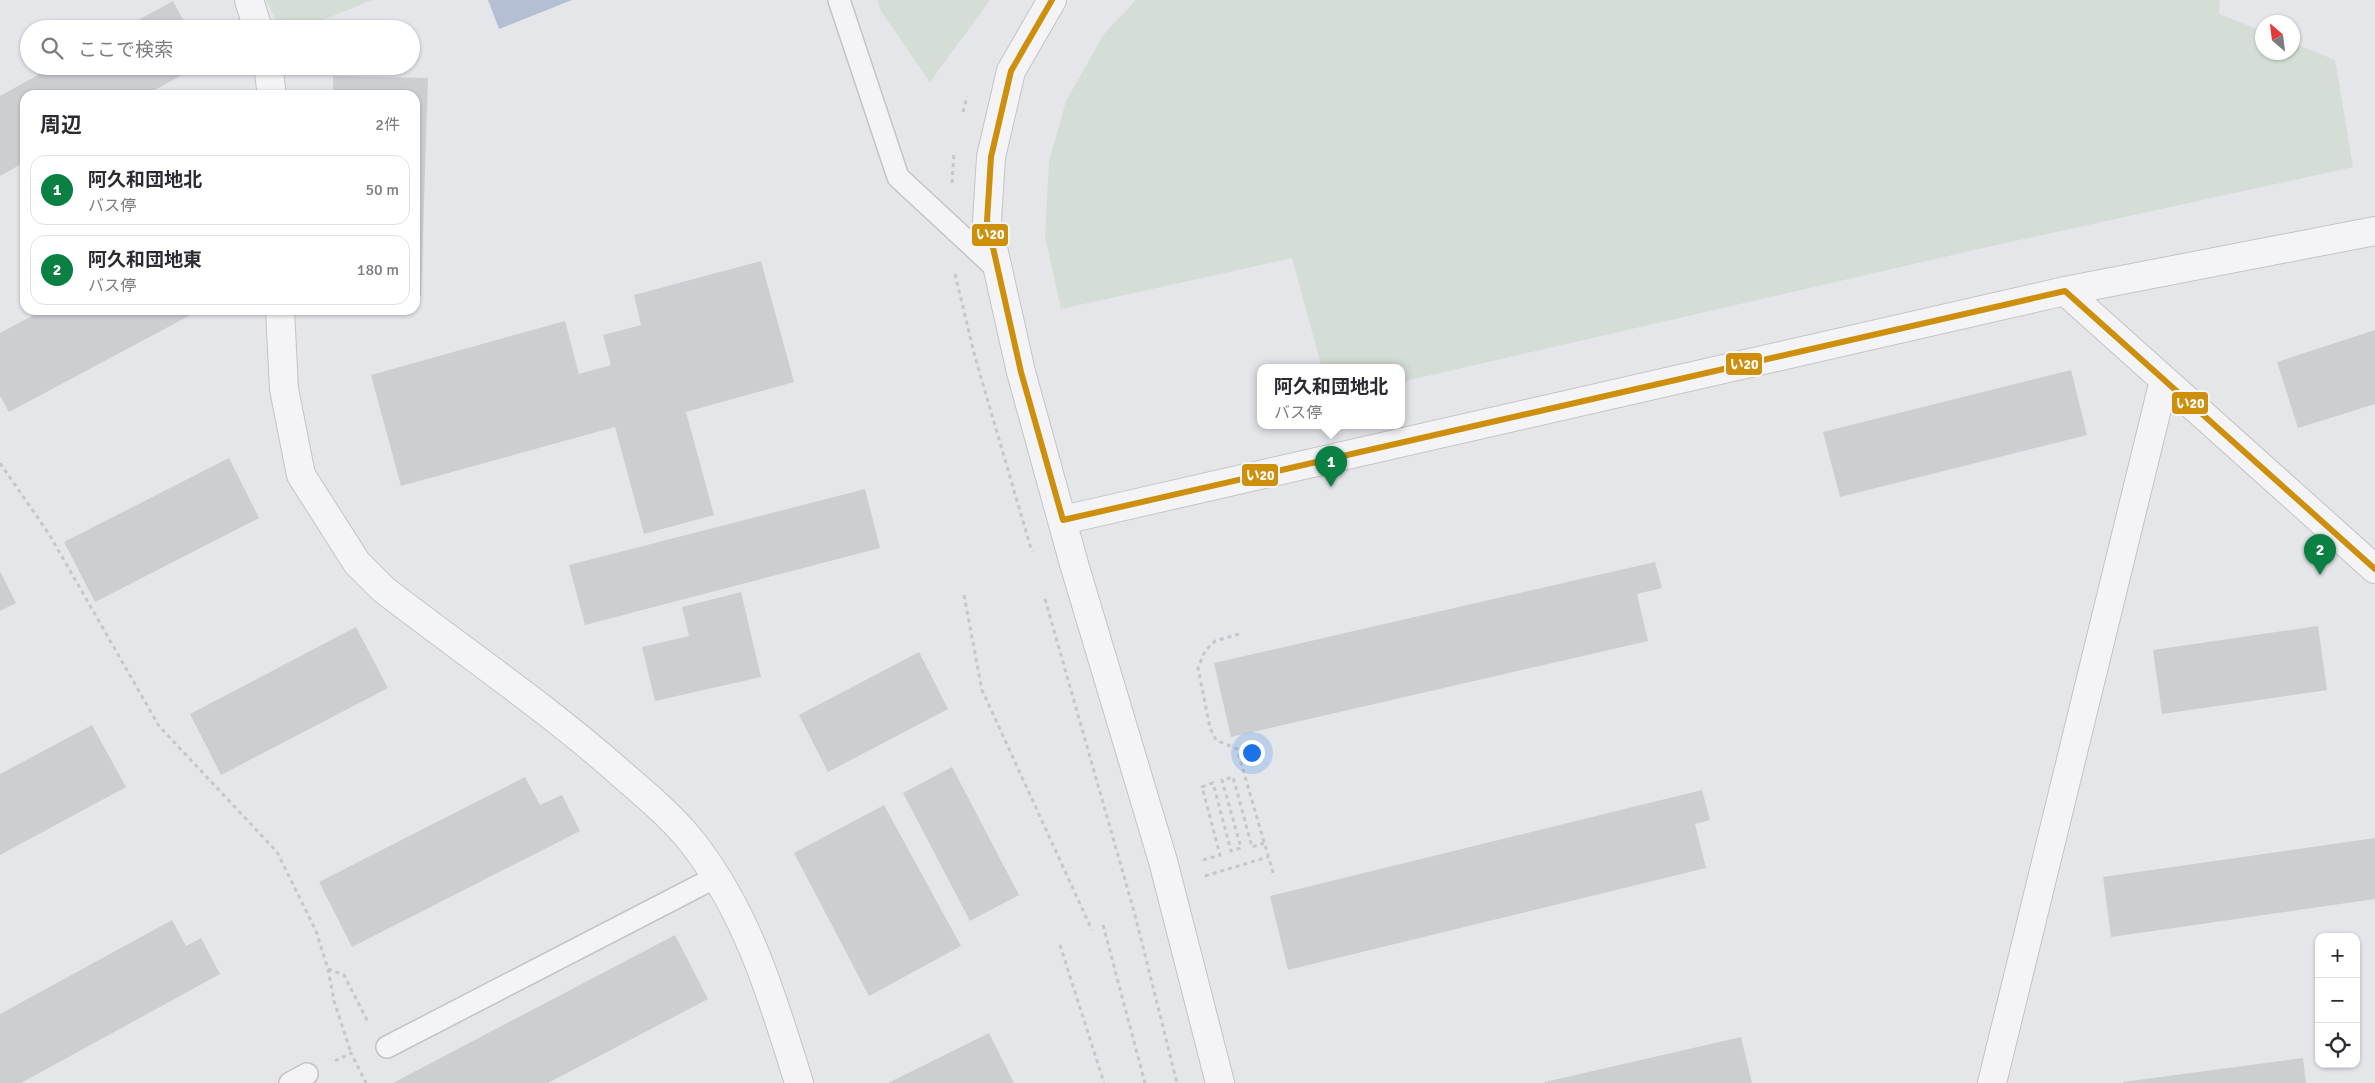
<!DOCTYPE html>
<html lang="ja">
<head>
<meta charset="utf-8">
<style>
	:root { --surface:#fff; --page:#f2f2f3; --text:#2b2b33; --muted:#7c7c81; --line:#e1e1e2; --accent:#0b8043 }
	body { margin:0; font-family:Signika,"Noto Sans JP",sans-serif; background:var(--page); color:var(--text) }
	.controls { position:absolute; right:15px; bottom:15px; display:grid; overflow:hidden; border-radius:10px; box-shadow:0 1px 4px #0004 }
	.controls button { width:45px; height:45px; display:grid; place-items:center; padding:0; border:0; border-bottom:1px solid var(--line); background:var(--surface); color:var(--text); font:25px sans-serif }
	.compass { position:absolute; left:2255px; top:15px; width:45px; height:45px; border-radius:50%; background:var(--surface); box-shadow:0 1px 4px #0004; rotate:332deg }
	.you { position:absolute; left:1251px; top:752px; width:18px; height:18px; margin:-12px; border:4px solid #fff; border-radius:50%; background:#1a73e8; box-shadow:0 0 0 8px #1a73e833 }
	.badge { display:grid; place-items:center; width:32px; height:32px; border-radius:50%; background:var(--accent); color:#fff; font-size:16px; font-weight:700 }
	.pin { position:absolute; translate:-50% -41px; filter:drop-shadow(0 1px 2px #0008) }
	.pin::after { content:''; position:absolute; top:26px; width:18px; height:15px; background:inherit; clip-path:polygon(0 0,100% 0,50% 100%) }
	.popup { position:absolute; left:1257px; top:364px; width:148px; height:65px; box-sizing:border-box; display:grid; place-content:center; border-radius:10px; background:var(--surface); filter:drop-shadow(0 1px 4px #0005); font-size:16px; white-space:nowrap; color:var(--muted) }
	.popup b { font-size:19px; color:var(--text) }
	.popup::after { content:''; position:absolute; left:50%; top:100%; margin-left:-10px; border:10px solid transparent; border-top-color:var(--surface) }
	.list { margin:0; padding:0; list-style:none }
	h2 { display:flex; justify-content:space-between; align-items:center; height:65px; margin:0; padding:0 20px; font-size:21px }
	h2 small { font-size:16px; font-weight:400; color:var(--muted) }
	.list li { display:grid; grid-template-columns:32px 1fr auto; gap:15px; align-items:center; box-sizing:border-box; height:70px; margin:0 10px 10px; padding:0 10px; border:1px solid var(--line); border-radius:15px }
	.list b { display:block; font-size:19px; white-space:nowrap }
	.list p { margin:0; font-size:16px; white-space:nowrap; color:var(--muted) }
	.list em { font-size:16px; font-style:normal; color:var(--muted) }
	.icon { flex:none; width:28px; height:28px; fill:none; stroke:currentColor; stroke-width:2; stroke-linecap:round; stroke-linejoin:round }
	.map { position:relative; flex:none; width:2375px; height:1083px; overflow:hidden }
	.search { position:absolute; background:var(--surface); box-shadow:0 1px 4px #0004; left:20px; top:20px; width:400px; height:55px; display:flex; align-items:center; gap:12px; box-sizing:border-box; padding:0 18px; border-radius:28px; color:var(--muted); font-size:19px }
	.panel { position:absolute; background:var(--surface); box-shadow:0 1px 4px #0004; left:20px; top:90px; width:400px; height:225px; border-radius:15px }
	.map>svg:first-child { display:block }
	.green { fill:#d4ddd6 }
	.water { fill:#b5bfd4 }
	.building { fill:#cdced2 }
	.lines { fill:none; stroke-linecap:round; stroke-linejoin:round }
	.service-casing { stroke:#c3c4c8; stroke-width:24 }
	.minor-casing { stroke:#c3c4c8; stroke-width:30 }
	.tertiary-casing { stroke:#c3c4c8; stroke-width:30 }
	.path { stroke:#c6c7cb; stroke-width:3; stroke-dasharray:4 4; stroke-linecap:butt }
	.service { stroke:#f4f4f6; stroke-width:21 }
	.minor { stroke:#f4f4f6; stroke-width:28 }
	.tertiary { stroke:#f4f4f6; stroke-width:28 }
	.bus-1-casing { stroke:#f3f5f8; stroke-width:10 }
	.bus-1 { stroke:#ce8f0d; stroke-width:6 }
	.line-badge { stroke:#f3f5f8; stroke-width:2 }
	.badge-label { font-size:14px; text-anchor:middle; font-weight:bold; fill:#fff }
</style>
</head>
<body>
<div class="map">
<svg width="2375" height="1083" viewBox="0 0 2375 1083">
	<rect width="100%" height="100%" fill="#e5e6ea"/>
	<!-- green -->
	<path class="green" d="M266 0H372L301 29H280Z
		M877 0H990L930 82 881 11Z
		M1136 0H2220L2219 14 2262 31V52H2292L2293 43 2335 60 2353 167 1974 250 1401 382V368H1322L1292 258 1061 309 1045 236 1049 162 1066 101 1104 34Z"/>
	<!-- water -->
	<path class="water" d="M488 0H572L499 29Z"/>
	<!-- building -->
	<path class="building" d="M173 1 188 29H122Z
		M54 66H198L146 95H25V162L0 176V96Z
		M333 76 428 78 421 296 415 295V95H333Z
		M761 261 794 382 686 412 714 515 644 534 615 427 401 486 371 375 565 321 579 374 611 365 603 335 641 325 634 295Z
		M43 310H200L9 412 0 396V333Z
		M2375 330V404L2298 428 2277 362Z
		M2071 370 2087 435 1840 497 1823 432Z
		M229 458 259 518 95 602 64 542Z
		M865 489 880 548 585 625 569 565Z
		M1655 562 1662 588 1637 594 1648 641 1231 737 1214 663Z
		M0 571 16 603 0 611Z
		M741 592 761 677 655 701 642 647 689 636 682 607Z
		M2318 626 2327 690 2162 714 2153 650Z
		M356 627 388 688 221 775 190 714Z
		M919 652 948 709 828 772 799 715Z
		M92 725 126 787 0 855V774Z
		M952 767 1019 895 970 921 903 793Z
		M525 777 540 805 562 795 580 831 352 947 319 882Z
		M1702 790 1710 820 1695 824 1706 868 1288 970 1270 896Z
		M884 805 961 946 869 996 794 853Z
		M2375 838V899L2111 937 2103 877Z
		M172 920 186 946 201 938 220 974 21 1083H0V1014Z
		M675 935 708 999 548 1083H393Z
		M989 1033 1014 1083H888Z
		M1741 1037 1752 1083H1545V1082Z
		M2303 1058 2306 1083H2123V1082Z"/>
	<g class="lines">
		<!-- service casing -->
		<g class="service-casing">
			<path id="service" d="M839 0 898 177 996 268
				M387 1047 716 877
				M290 1083 307 1074"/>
		</g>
		<!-- minor casing -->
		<g class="minor-casing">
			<path id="minor" d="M249 0 258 29
				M268 66 272 95
				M2065 291 2375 231
				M280 310 284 389 301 475 357 563 383 589C463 651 549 709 625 777 648 797 673 818 692 842 748 913 773 999 799 1083
				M1063 520 2065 291 2375 569
				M1992 1083 2164 380"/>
		</g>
		<!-- tertiary casing -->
		<g class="tertiary-casing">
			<path id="tertiary" d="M1052 0 1011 71 991 157 987 221 1021 372 1074 564 1163 861 1220 1083"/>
		</g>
		<!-- path -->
		<path class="path" d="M963 112 967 96
			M952 183 954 152
			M955 274 975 357 1032 552
			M0 463 49 534 159 726 277 852 316 931 328 969 334 1001 351 1053
			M964 595 982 690 1092 930
			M1045 599 1135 915 1177 1083
			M1239 634 1215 641 1205 651 1198 668 1210 728 1216 740 1237 749 1274 876
			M1203 860 1220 855 1202 787 1213 783 1231 851 1241 848 1222 780 1233 777 1252 847 1264 843
			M1205 876 1268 857
			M1103 925 1145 1083
			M1060 945 1104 1083
			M328 969 344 975 368 1022
			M335 1061 351 1053 366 1083"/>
		<!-- service -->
		<use href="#service" class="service"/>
		<!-- minor -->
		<use href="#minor" class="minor"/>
		<!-- tertiary -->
		<use href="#tertiary" class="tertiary"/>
		<!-- bus-1 casing -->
		<g class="bus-1-casing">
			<path id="bus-1" d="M1052 0 1011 71 991 157 987 221 1021 372 1063 520 2065 291 2375 569"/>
		</g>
		<!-- bus-1 -->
		<use href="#bus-1" class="bus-1"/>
	</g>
	<g class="line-badge">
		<rect x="971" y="223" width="38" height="24" rx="5" fill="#ce8f0d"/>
		<rect x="1725" y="352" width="38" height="24" rx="5" fill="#ce8f0d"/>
		<rect x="2171" y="391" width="38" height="24" rx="5" fill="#ce8f0d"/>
		<rect x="1241" y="463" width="38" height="24" rx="5" fill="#ce8f0d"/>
	</g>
	<g class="badge-label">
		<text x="990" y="239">い20</text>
		<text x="1744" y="369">い20</text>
		<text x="2190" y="408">い20</text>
		<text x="1260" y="480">い20</text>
	</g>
</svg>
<div class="controls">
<button>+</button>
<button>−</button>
<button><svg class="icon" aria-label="locate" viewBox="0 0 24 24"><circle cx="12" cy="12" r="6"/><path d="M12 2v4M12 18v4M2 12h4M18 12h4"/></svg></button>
</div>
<svg class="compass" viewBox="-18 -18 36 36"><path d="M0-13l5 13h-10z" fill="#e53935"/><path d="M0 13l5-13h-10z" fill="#7c7c81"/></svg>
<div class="you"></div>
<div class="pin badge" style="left:1331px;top:487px">1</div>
<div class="popup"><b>阿久和団地北</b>バス停</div>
<div class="pin badge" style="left:2320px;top:575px">2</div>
<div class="search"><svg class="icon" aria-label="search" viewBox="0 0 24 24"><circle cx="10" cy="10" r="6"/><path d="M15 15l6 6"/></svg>ここで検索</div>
<section class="panel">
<h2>周辺<small>2件</small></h2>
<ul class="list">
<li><span class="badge">1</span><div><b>阿久和団地北</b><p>バス停</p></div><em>50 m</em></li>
<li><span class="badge">2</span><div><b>阿久和団地東</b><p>バス停</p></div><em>180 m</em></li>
</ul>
</section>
</div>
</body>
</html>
